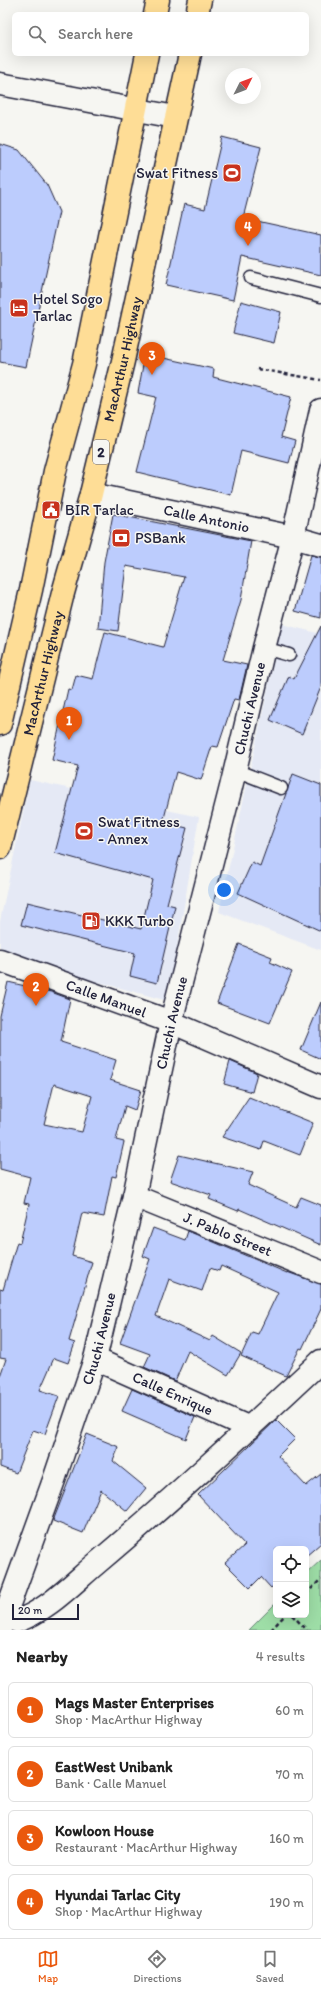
<!DOCTYPE html>
<html lang="en">
<head>
<meta charset="utf-8">
<style>
	:root { --surface:#fff; --page:#f6f6f6; --text:#222; --muted:#767676; --line:#e0e0e0; --accent:#ea580c }
	body { margin:0; font-family:Itim,sans-serif; background:var(--page); color:var(--text) }
	.controls { position:absolute; right:12px; bottom:12px; display:grid; overflow:hidden; border-radius:6px; box-shadow:0 4px 16px #0002 }
	.controls button { width:36px; height:36px; display:grid; place-items:center; padding:0; border:0; border-bottom:1px solid var(--line); background:var(--surface); color:var(--text); font:20px sans-serif }
	.compass { position:absolute; left:225px; top:68px; width:36px; height:36px; border-radius:50%; background:var(--surface); box-shadow:0 4px 16px #0002; rotate:48deg }
	.scale { position:absolute; left:12px; bottom:10px; width:67px; box-sizing:border-box; padding-left:4px; border:2px solid #22223b; border-top:0; font-size:11px; line-height:14px; white-space:nowrap; color:#22223b; -webkit-text-stroke:3px #f6f6f2; paint-order:stroke }
	.you { position:absolute; left:224px; top:890px; width:14px; height:14px; margin:-10px; border:3px solid #fff; border-radius:50%; background:#1a73e8; box-shadow:0 0 0 6px #1a73e833 }
	.badge { display:grid; place-items:center; width:26px; height:26px; border-radius:50%; background:var(--accent); color:#fff; font-size:13px; font-weight:700 }
	.pin { position:absolute; translate:-50% -33px; filter:drop-shadow(0 1px 2px #0008) }
	.pin::after { content:''; position:absolute; top:21px; width:14px; height:12px; background:inherit; clip-path:polygon(0 0,100% 0,50% 100%) }
	.list { margin:0; padding:0; list-style:none }
	h2 { display:flex; justify-content:space-between; align-items:center; height:52px; margin:0; padding:0 16px; font-size:17px }
	h2 small { font-size:13px; font-weight:400; color:var(--muted) }
	.list li { display:grid; grid-template-columns:26px 1fr auto; gap:12px; align-items:center; box-sizing:border-box; height:56px; margin:0 8px 8px; padding:0 8px; border:1px solid var(--line); border-radius:6px }
	.list b { display:block; font-size:15px; white-space:nowrap }
	.list p { margin:0; font-size:13px; white-space:nowrap; color:var(--muted) }
	.list em { font-size:13px; font-style:normal; color:var(--muted) }
	.icon { flex:none; width:22px; height:22px; fill:none; stroke:currentColor; stroke-width:2; stroke-linecap:round; stroke-linejoin:round }
	.map { position:relative; flex:none; width:321px; height:1630px; overflow:hidden }
	.search { position:absolute; background:var(--surface); box-shadow:0 4px 16px #0002; left:12px; right:12px; top:12px; height:44px; display:flex; align-items:center; gap:10px; box-sizing:border-box; padding:0 14px; border-radius:6px; color:var(--muted); font-size:15px }
	.sheet { height:308px; background:var(--surface) }
	nav { display:flex; justify-content:space-around; align-items:center; box-sizing:border-box; height:56px; border-top:1px solid var(--line); background:var(--surface); font-size:11px; color:var(--muted) }
	nav a { display:grid; justify-items:center; gap:2px }
	nav .on { color:var(--accent) }
	.map>svg:first-child { display:block }
	.built { fill:#e5e9f5 }
	.green { fill:#9edea7; stroke:#608071 }
	.building { fill:#bcccfd; stroke:#22223b; fill-rule:evenodd }
	.lines { fill:none; stroke-linecap:round; stroke-linejoin:round }
	.service-casing { stroke:#22223b; stroke-width:15 }
	.minor-casing { stroke:#22223b; stroke-width:25 }
	.tertiary-casing { stroke:#22223b; stroke-width:25 }
	.trunk-casing { stroke:#22223b; stroke-width:25 }
	.path { stroke:#22223b; stroke-width:2.5; stroke-dasharray:4 3; stroke-linecap:butt }
	.service { stroke:#f6f6f2; stroke-width:12 }
	.minor { stroke:#f6f6f2; stroke-width:22 }
	.tertiary { stroke:#f6f6f2; stroke-width:22 }
	.trunk { stroke:#fedd96; stroke-width:22 }
	.labels { text-anchor:middle; stroke-width:3; stroke-linejoin:round; paint-order:stroke }
	.shield { fill:#f6f6f2; stroke:#626272; stroke-width:1 }
	.shield-label { font-size:14px; font-weight:bold; fill:#22223b }
	.poi-label { font-size:15px; fill:#22223b; stroke:#f6f6f2; text-anchor:start }
	.street-label { font-size:15px; fill:#22223b; stroke:#f6f6f2 }
</style>
</head>
<body>
<div class="map">
<svg width="321" height="1630" viewBox="0 0 321 1630">
	<rect width="100%" height="100%" fill="#f6f6f2"/>
	<filter id="ink" filterUnits="userSpaceOnUse"><feTurbulence type="fractalNoise" baseFrequency=".025" numOctaves="2"/><feDisplacementMap in="SourceGraphic" scale="8" xChannelSelector="R" yChannelSelector="G"/><feConvolveMatrix kernelMatrix="1 2 1 2 8 2 1 2 1" color-interpolation-filters="sRGB"/></filter>
	<g filter="url(#ink)">
		<!-- built -->
		<path class="built" d="M282 624 321 634V950L219 912Z
			M30 780 199 817 168 1001 0 955V921Z"/>
		<!-- green -->
		<path class="green" d="M321 1560V1630H249L276 1603V1615H306V1574Z"/>
		<!-- building -->
		<path class="building" d="M222 137 261 147 243 218 321 235V275L242 257 233 300 166 285 184 204 205 209Z
			M0 144 19 150 47 185 59 212 26 367 0 362Z
			M241 301 281 312 274 343 233 333Z
			M145 354 214 369 213 377 291 397 281 437 295 441 289 463 241 451 231 495 137 472 156 397 138 393Z
			M113 514 251 541 241 600 223 660 247 665 239 700 234 699 218 747 212 746 201 780 176 772 163 822 187 828 167 904 175 906 157 983 130 976 135 953 21 925 27 902 141 929 153 880 55 853 78 766 52 760 68 689 72 690 76 675 93 679 105 632 163 647 184 577 126 566 118 631 98 628 104 562Z
			M311 555 321 557V618L295 611Z
			M321 626V687L302 734 270 720 289 676 294 679Z
			M293 774 321 785V931L238 893 252 862 260 866Z
			M239 944 272 957 270 962 292 972 270 1023 217 1003Z
			M8 982 51 992 70 999 61 1042 116 1060 110 1080 141 1090 135 1110 125 1106 116 1140 124 1142 116 1177 112 1176 104 1217 82 1213 72 1256 92 1262 69 1341 75 1343 68 1363 54 1358 40 1390 59 1396 45 1434 33 1430 16 1473 0 1467V1376L6 1359 0 1358V1289L3 1290 17 1242 20 1243 29 1204 24 1203 30 1177 0 1169V1016ZM54 1084 92 1096 82 1132 44 1124Z
			M321 1002V1059L301 1050Z
			M230 1061 257 1073 252 1092 224 1084Z
			M249 1097 313 1123 300 1155 264 1141 261 1150 222 1137Z
			M179 1155 253 1172 248 1185 296 1207 301 1197 321 1205V1245L239 1209 238 1211 209 1199 211 1195 170 1181Z
			M153 1228 185 1240 188 1231 287 1273V1272L321 1284V1309L302 1349 300 1348 286 1376 241 1356 252 1332 258 1334 278 1292 221 1266 219 1271 210 1268 202 1291 169 1279 156 1316 210 1341 213 1336 241 1353 228 1375 188 1351 175 1381 144 1367 150 1354 120 1343 150 1259 143 1256Z
			M132 1389 195 1417 186 1439 122 1411Z
			M276 1420 295 1439 278 1456 306 1486 321 1474V1543L306 1556V1549H276V1583L271 1588 261 1577 250 1588 225 1563 245 1545 198 1495Z
			M87 1434 119 1447 113 1461 146 1488 127 1511 101 1490 83 1533 53 1521Z"/>
		<g class="lines">
			<!-- service casing -->
			<g class="service-casing">
				<path id="service" d="M251 278 321 296
					M264 648 289 655
					M235 770 281 788"/>
			</g>
			<!-- minor casing -->
			<g class="minor-casing">
				<g id="minor">
					<path id="s1" d="M91 494 293 537 321 545"/>
					<path id="s2" d="M0 960 171 1022 321 1087"/>
					<path id="s3" d="M134 1196 321 1272"/>
					<path id="s4" d="M95 1359 250 1428"/>
					<path d="M0 1614 17 1621C47 1611 73 1583 97 1563 174 1498 248 1429 321 1361"/>
					<path id="s5" d="M0 1629 54 1480 95 1359 134 1196 171 1022 231 787 264 648 293 537 321 410"/>
				</g>
			</g>
			<!-- tertiary casing -->
			<g class="tertiary-casing">
				<path id="tertiary" d="M0 84 175 117"/>
			</g>
			<!-- trunk casing -->
			<g class="trunk-casing">
				<g id="trunk">
					<path d="M155 14 158 0"/>
					<path d="M197 14 200 0"/>
					<path d="M0 724 31 590 55 471 84 364 147 54"/>
					<path id="s6" d="M0 848 63 593 91 494 123 361 190 54"/>
				</g>
			</g>
			<!-- path -->
			<path class="path" d="M257 369 321 380
				M306 1594 321 1579
				M292 1615 307 1630
				M271 1630 285 1615"/>
			<!-- service -->
			<use href="#service" class="service"/>
			<!-- minor -->
			<use href="#minor" class="minor"/>
			<!-- tertiary -->
			<use href="#tertiary" class="tertiary"/>
			<!-- trunk -->
			<use href="#trunk" class="trunk"/>
		</g>
	</g>
	<!-- icons -->
	<defs>
		<g id="stadium-square" transform="scale(1)"><rect x="-9" y="-9" width="18" height="18" rx="4" fill="#c8321e" stroke="#f6f6f2"/><path d="M0-5a6.5 5 0 1 0 0 10a6.5 5 0 1 0 0-10ZM-3.5-1.8h7v3.6h-7Z" fill="#fff"/></g>
		<g id="hotel-square" transform="scale(1)"><rect x="-9" y="-9" width="18" height="18" rx="4" fill="#c8321e" stroke="#f6f6f2"/><path d="M-6-4.5h1.5V1H6V5H4.5V3h-9V5H-6ZM-4 0a1.8 1.8 0 1 1 3.6 0ZM.5 0V-2.5h3Q6-2.5 6 0Z" fill="#fff"/></g>
		<g id="civic-square" transform="scale(1)"><rect x="-9" y="-9" width="18" height="18" rx="4" fill="#c8321e" stroke="#f6f6f2"/><path d="M-.6-6.5H3V-4.5H.6V-3L4-1V1h2V6H-6V1h2V-1L-.6-3ZM-1.2 2.5V6h2.4V2.5Z" fill="#fff"/></g>
		<g id="bank-square" transform="scale(1)"><rect x="-9" y="-9" width="18" height="18" rx="4" fill="#c8321e" stroke="#f6f6f2"/><path d="M-6-4H6V4H-6ZM0-2.3a2.3 2.3 0 1 0 0 4.6a2.3 2.3 0 1 0 0-4.6Z" fill="#fff"/></g>
		<g id="fuel-square" transform="scale(1)"><rect x="-9" y="-9" width="18" height="18" rx="4" fill="#c8321e" stroke="#f6f6f2"/><path d="M-5.5-6h7V0h2V4h1.3V-2.5L3-4.5l.8-.8L6-3V5H2.5V1h-1V6h-7ZM-4.2-4.7v3.2H.2V-4.7Z" fill="#fff"/></g>
	</defs>
	<g fill-rule="evenodd">
		<use href="#stadium-square" x="232" y="173"/>
		<use href="#hotel-square" x="19" y="308"/>
		<use href="#civic-square" x="51" y="510"/>
		<use href="#bank-square" x="121" y="538"/>
		<use href="#stadium-square" x="84" y="831"/>
		<use href="#fuel-square" x="91" y="921"/>
	</g>
	<g class="labels">
		<!-- shield labels -->
		<rect class="shield" x="93" y="440" width="16" height="24" rx="3"/>
		<g class="shield-label">
			<text x="101" y="457">2</text>
		</g>
		<!-- poi labels -->
		<g class="poi-label">
			<text x="218" y="178" text-anchor="end">Swat Fitness</text>
			<text x="33" y="304">Hotel Sogo<tspan x="33" dy="17">Tarlac</tspan></text>
			<text x="65" y="515">BIR Tarlac</text>
			<text x="135" y="543">PSBank</text>
			<text x="98" y="827">Swat Fitness<tspan x="98" dy="17">- Annex</tspan></text>
			<text x="105" y="926">KKK Turbo</text>
		</g>
		<!-- street labels -->
		<g class="street-label">
			<text dy="5" stroke="none"><textPath href="#s6" startOffset="504">MacArthur Highway</textPath></text>
			<text dy="5" stroke="none"><textPath href="#s1" startOffset="118">Calle Antonio</textPath></text>
			<text dy="5" stroke="none"><textPath href="#s6" startOffset="180">MacArthur Highway</textPath></text>
			<text dy="5" stroke="none"><textPath href="#s5" startOffset="955">Chuchi Avenue</textPath></text>
			<text dy="5" stroke="none"><textPath href="#s2" startOffset="113">Calle Manuel</textPath></text>
			<text dy="5" stroke="none"><textPath href="#s5" startOffset="631">Chuchi Avenue</textPath></text>
			<text dy="5" stroke="none"><textPath href="#s3" startOffset="101">J. Pablo Street</textPath></text>
			<text dy="5" stroke="none"><textPath href="#s5" startOffset="307">Chuchi Avenue</textPath></text>
			<text dy="5" stroke="none"><textPath href="#s4" startOffset="85">Calle Enrique</textPath></text>
		</g>
	</g>
</svg>
<div class="controls">
<button><svg class="icon" aria-label="locate" viewBox="0 0 24 24"><circle cx="12" cy="12" r="6"/><path d="M12 2v4M12 18v4M2 12h4M18 12h4"/></svg></button>
<button><svg class="icon" aria-label="layers" viewBox="0 0 24 24"><path d="M12 4l9 5-9 5-9-5zM3 14l9 5 9-5"/></svg></button>
</div>
<svg class="compass" viewBox="-18 -18 36 36"><path d="M0-13l5 13h-10z" fill="#e53935"/><path d="M0 13l5-13h-10z" fill="#767676"/></svg>
<div class="scale">20 m</div>
<div class="you"></div>
<div class="pin badge" style="left:69px;top:740px">1</div>
<div class="pin badge" style="left:36px;top:1006px">2</div>
<div class="pin badge" style="left:152px;top:375px">3</div>
<div class="pin badge" style="left:248px;top:246px">4</div>
<div class="search"><svg class="icon" aria-label="search" viewBox="0 0 24 24"><circle cx="10" cy="10" r="6"/><path d="M15 15l6 6"/></svg>Search here</div>
</div>
<section class="sheet">
<h2>Nearby<small>4 results</small></h2>
<ul class="list">
<li><span class="badge">1</span><div><b>Mags Master Enterprises</b><p>Shop · MacArthur Highway</p></div><em>60 m</em></li>
<li><span class="badge">2</span><div><b>EastWest Unibank</b><p>Bank · Calle Manuel</p></div><em>70 m</em></li>
<li><span class="badge">3</span><div><b>Kowloon House</b><p>Restaurant · MacArthur Highway</p></div><em>160 m</em></li>
<li><span class="badge">4</span><div><b>Hyundai Tarlac City</b><p>Shop · MacArthur Highway</p></div><em>190 m</em></li>
</ul>
</section>
<nav>
<a class="on"><svg class="icon" aria-label="map" viewBox="0 0 24 24"><path d="M3 6l6-2 6 2 6-2v14l-6 2-6-2-6 2zM9 4v14M15 6v14"/></svg>Map</a>
<a><svg class="icon" aria-label="directions" viewBox="0 0 24 24"><path d="M12 3l9 9-9 9-9-9zM9 14v-3h6M13 9l2 2-2 2"/></svg>Directions</a>
<a><svg class="icon" aria-label="saved" viewBox="0 0 24 24"><path d="M7 4h10v16l-5-4-5 4z"/></svg>Saved</a>
</nav>
</body>
</html>
